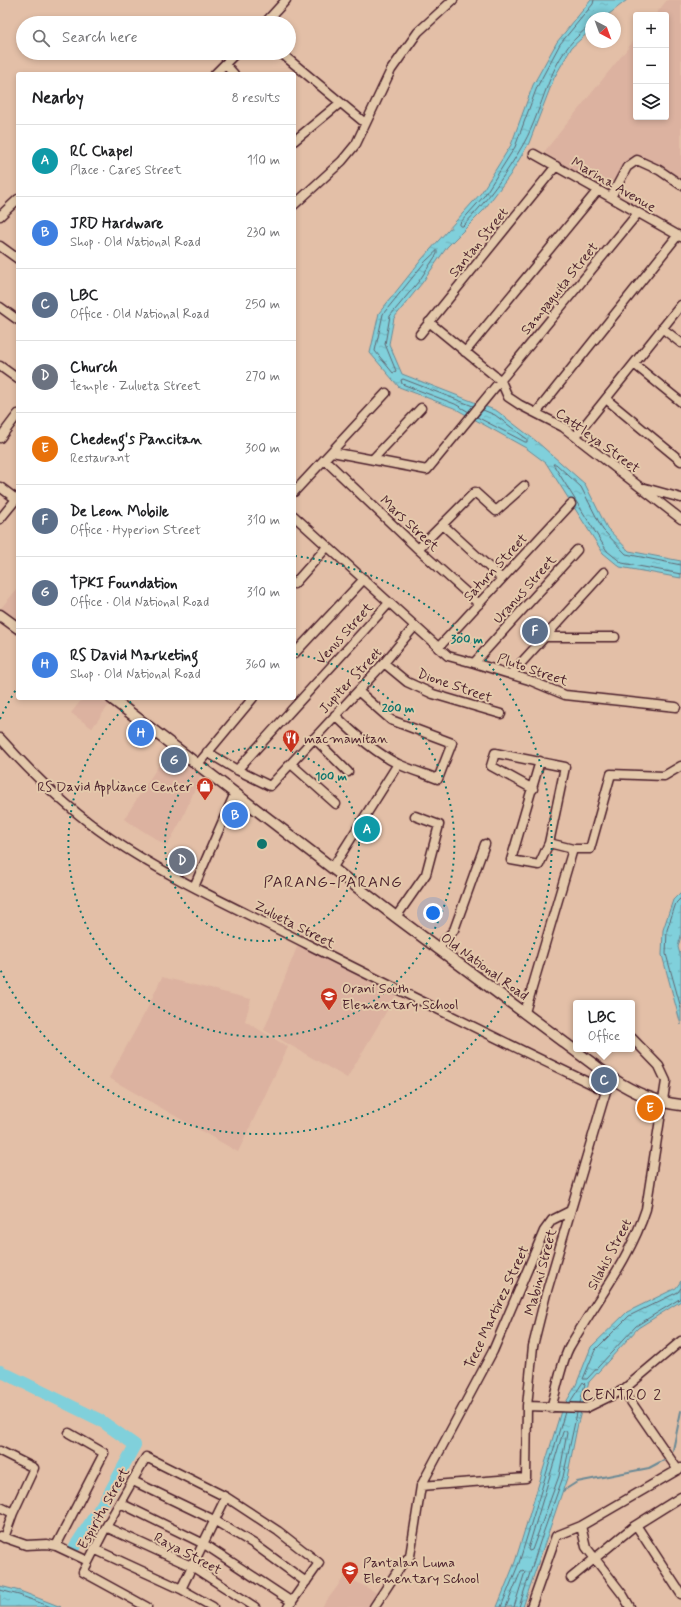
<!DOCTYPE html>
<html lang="en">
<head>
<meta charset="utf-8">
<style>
	:root { --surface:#fff; --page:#f2f2f2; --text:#202124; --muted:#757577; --line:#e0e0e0; --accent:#c8321e }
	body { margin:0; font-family:Mynerve,sans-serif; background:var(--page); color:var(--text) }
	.controls { position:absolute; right:12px; top:12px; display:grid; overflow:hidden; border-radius:4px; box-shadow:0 2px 6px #0003 }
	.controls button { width:36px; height:36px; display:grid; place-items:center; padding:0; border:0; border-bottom:1px solid var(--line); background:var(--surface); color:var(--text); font:20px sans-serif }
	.compass { position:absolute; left:585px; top:12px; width:36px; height:36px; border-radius:50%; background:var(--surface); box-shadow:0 2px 6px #0003; rotate:139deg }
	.you { position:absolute; left:433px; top:913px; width:14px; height:14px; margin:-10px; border:3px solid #fff; border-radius:50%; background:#1a73e8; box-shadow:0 0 0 6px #1a73e833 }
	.badge { display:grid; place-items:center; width:26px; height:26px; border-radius:50%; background:var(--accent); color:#fff; font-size:13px; font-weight:700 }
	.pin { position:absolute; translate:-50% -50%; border:2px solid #fff; box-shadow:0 1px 4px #0006 }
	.popup { position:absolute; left:573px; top:1000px; width:62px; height:52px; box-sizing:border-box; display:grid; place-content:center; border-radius:4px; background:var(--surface); filter:drop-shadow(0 1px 3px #0005); font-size:13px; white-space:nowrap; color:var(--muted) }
	.popup b { font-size:15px; color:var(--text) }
	.popup::after { content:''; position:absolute; left:50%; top:100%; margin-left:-8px; border:8px solid transparent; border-top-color:var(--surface) }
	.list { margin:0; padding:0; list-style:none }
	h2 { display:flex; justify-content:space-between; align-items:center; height:52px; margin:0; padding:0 16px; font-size:17px }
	h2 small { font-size:13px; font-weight:400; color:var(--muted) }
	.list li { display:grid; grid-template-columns:26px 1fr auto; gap:12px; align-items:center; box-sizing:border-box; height:72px; padding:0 16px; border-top:1px solid var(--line) }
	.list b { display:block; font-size:15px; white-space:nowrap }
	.list p { margin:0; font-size:13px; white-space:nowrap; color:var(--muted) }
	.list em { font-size:13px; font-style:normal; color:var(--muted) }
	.icon { flex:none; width:22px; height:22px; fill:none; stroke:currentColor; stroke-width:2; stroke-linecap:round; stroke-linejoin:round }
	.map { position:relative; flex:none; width:681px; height:1607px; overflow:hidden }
	.search { position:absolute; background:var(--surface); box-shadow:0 2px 6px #0003; left:16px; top:16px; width:280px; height:44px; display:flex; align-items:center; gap:10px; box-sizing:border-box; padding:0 14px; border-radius:22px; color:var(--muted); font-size:15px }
	.panel { position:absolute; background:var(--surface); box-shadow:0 2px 6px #0003; left:16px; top:72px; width:280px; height:628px; border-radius:4px }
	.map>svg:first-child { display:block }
	.built { fill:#dcb2a0 }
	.water { fill:url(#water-ripples); stroke:#6a8995 }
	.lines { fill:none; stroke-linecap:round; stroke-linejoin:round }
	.shore { stroke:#606671; stroke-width:1 }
	.stream { stroke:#6a8995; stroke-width:2 }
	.river { stroke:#80d0db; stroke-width:12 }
	.minor-casing { stroke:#4a1f2b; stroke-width:11 }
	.major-casing { stroke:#4a1f2b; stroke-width:13 }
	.minor { stroke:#e4c9ab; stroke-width:8 }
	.major { stroke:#e4c9ab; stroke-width:10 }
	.ring { fill:none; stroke:#0f766e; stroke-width:2; stroke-dasharray:2 4 }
	.labels { text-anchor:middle; stroke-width:4; stroke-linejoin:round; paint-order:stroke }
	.street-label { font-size:14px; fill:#4a1f2b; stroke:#e4c9ab }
	.poi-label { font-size:14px; fill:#4a1f2b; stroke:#e4c9ab; text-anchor:start }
	.quarter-label { font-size:16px; letter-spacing:1px; fill:#4a1f2b; stroke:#e4c9ab }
	.centre { fill:#0f766e; stroke:#e4c9ab; stroke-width:2 }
	.ring-label { font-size:12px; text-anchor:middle; font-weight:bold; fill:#0f766e; stroke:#e4c9ab; stroke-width:4; stroke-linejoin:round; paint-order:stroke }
</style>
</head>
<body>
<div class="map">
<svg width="681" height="1607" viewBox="0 0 681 1607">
	<defs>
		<pattern id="water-ripples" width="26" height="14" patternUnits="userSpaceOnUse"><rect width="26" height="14" fill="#80d0db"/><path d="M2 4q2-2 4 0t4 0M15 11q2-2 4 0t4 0" fill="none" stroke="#70b2bc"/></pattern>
	</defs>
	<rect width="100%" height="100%" fill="#e3bfa7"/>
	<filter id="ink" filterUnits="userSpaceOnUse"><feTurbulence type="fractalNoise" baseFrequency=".025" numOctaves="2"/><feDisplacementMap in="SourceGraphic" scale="8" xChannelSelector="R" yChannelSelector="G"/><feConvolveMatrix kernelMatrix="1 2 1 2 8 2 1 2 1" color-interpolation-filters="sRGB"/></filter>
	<g filter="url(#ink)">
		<!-- built -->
		<path class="built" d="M667 0H681V183L632 156 609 192 544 152 636 38V117H666V15H655Z
			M18 588V621L1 608Z
			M83 698H100L109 705 92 728 71 713Z
			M168 751 202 773 181 821 167 846 124 819Z
			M299 942 398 992 347 1078 264 1030Z
			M162 977 251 999 245 1021 288 1047 238 1152 109 1078 146 1011Z
			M345 1576 377 1593 368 1607H322Z"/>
		<!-- water -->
		<path class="water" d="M591 0H627L604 18H591V30L572 47 554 78 529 143 510 175 483 211 447 247 422 283 394 318 389 344 402 374 497 411 536 441 585 484 607 528 629 551 681 561V578L620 567 603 553 546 463 526 448 454 408 399 387 370 353 379 313 422 259 481 193 511 145 533 85 557 42Z
			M681 892V936L678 947 681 958V1025L662 955 663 930 673 900Z
			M681 1281V1301L638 1328 589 1382 578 1423 567 1478 523 1607H497L515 1562 561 1411 576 1385 591 1347 627 1312 676 1288Z
			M0 1586 20 1591 61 1607H0Z"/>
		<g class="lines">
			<!-- shore -->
			<path class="shore" d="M591 27C586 27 583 32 579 35 548 63 544 107 524 143 507 173 487 201 463 226H460V223L484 196 515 147 537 87 560 44 593 4 594 0
				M437 251V254L419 281 390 316 385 344 396 371 393 373 375 351 383 314 425 262Z
				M469 412 455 404 402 384 401 380 403 379 473 406
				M477 417 525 442H527V439L495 415 483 410
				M681 565 626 554 603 530 581 487 556 464H553L607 551 622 563 681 574
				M681 898 676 903 667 930 666 954 681 1008
				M681 1288 678 1292 629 1316 595 1350 583 1379H587L636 1326 681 1298
				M570 1402 583 1382 585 1384 580 1403
				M566 1431 567 1433 559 1476 532 1550 529 1551 528 1549 563 1432Z
				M0 1590 19 1595 51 1607
				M501 1607 519 1563 565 1412
				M506 1607 521 1571 523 1570 525 1572 514 1607
				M519 1607 540 1542 563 1477 577 1413"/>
			<!-- stream -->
			<path class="stream" d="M673 1450 681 1411
				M563 1491 577 1482 649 1468 664 1460"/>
			<!-- river -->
			<path class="river" d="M0 1371 100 1420 135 1445 108 1495 75 1546"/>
			<!-- minor casing -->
			<g class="minor-casing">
				<path id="minor" d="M265 23 286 0
					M281 53 365 123
					M225 64 234 74
					M215 74 236 53
					M294 141 340 103
					M534 154 681 237
					M611 197 627 167 637 160 659 170 681 185
					M294 205 342 161 356 144 391 70 418 32 453 0
					M0 216 18 199
					M0 246 18 259
					M0 307 18 320
					M429 322 501 381 508 397 520 405 563 427 681 519
					M662 328 681 343
					M420 334 556 166
					M465 352 598 190
					M634 364 681 402
					M0 366 18 379
					M606 399 681 461
					M536 413 678 235
					M576 436 681 305
					M0 438 18 414
					M332 452 427 470 638 213
					M373 459 421 408
					M325 460 418 549 479 604
					M0 487 16 499
					M645 488 681 498
					M294 492 386 393
					M294 516 448 656 474 663 529 680 565 695 676 707
					M0 519 18 497
					M443 525 501 578
					M418 549 475 492 496 511 524 486
					M294 584 327 547
					M545 637H615
					M438 648 571 504
					M294 654 364 579
					M384 663 407 682 433 694 501 714
					M474 663 577 550
					M511 674 604 572
					M335 715C354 734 374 752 398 764 411 770 425 774 438 779L452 743 391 720 358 691
					M0 738C33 775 69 810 110 838 172 880 241 910 307 944 406 994 506 1043 606 1091
					M314 738 348 772
					M207 752 237 770 270 786 384 663 415 626
					M198 764 253 698
					M291 764 336 804
					M237 770 389 603
					M533 789 491 766 495 753 565 767 549 843 539 865 511 860 540 761
					M549 843 573 849
					M333 867 398 764
					M194 887 235 793
					M396 917 426 874 439 825 415 816
					M438 948 454 930 485 844
					M525 1012 573 849H590L611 774 664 776 681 766
					M623 1390 678 1470
					M527 1406 586 1408 623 1390 681 1341
					M551 1408C556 1392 562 1359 570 1346 596 1301 630 1259 646 1209L666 1081 659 1066 632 1038
					M0 1451 34 1468 13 1513
					M133 1481 214 1520 254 1544 306 1582
					M421 1486 526 1478 527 1406 533 1346 546 1294 606 1091 613 1079
					M120 1503 204 1544 292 1602
					M0 1507 13 1513 4 1538
					M636 1525 681 1594
					M581 1526 586 1547 623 1595 630 1607
					M106 1527 193 1567 255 1607
					M0 1536 26 1545 47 1544 56 1546 88 1561
					M56 1546 104 1453 69 1433
					M94 1549 181 1589 213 1607
					M571 1578 633 1527 681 1497
					M181 1589 226 1497
					M147 1607 83 1572 106 1527 146 1457 226 1497 278 1531 319 1563 288 1607
					M374 1607 402 1564 410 1556 421 1486 493 1351 544 1231 552 1220 570 1211
					M531 1607 556 1536 581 1526 681 1468"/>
			</g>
			<!-- major casing -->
			<g class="major-casing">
				<path id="major" d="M0 615 18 628
					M111 698 396 917 613 1079C635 1093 655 1102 681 1105"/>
			</g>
			<!-- minor -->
			<use href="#minor" class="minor"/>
			<!-- major -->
			<use href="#major" class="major"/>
		</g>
	</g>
	<!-- distance rings -->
	<g class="ring">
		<circle cx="262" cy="844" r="97"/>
		<path d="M296 654A193 193 0 1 1 135 698"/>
		<path d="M0 719A290 290 0 0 1 17 688M295 556A290 290 0 1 1 0 969"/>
	</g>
	<!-- icons -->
	<defs>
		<g id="restaurant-pin" transform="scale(0.9)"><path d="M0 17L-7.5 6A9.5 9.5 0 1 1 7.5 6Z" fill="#c8321e" stroke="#e4c9ab"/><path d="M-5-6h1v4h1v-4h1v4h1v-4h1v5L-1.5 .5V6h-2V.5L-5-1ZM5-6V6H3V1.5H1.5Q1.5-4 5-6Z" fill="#fff"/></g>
		<g id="shop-pin" transform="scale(0.9)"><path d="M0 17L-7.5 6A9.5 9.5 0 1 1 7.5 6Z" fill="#c8321e" stroke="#e4c9ab"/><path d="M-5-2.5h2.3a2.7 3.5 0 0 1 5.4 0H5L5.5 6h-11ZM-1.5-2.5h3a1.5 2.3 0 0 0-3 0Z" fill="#fff"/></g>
		<g id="school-pin" transform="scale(0.9)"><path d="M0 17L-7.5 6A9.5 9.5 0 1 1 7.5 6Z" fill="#c8321e" stroke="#e4c9ab"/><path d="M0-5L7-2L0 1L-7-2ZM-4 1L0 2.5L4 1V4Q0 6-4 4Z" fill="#fff"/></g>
	</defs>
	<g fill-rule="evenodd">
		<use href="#restaurant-pin" x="291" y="738"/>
		<use href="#shop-pin" x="205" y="786"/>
		<use href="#school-pin" x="329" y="996"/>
		<use href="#school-pin" x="350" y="1570"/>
	</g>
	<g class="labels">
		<!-- street labels -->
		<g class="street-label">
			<text transform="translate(614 184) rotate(30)" y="5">Marina Avenue</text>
			<text transform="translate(478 242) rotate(-51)" y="5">Santan Street</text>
			<text transform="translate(559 288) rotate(-51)" y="5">Sampaguita Street</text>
			<text transform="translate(598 440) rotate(36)" y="5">Cattleya Street</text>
			<text transform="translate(410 523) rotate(43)" y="5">Mars Street</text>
			<text transform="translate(495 567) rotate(-47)" y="5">Saturn Street</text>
			<text transform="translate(524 589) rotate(-48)" y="5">Uranus Street</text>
			<text transform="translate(344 633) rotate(-48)" y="5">Venus Street</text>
			<text transform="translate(533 669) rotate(19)" y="5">Pluto Street</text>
			<text transform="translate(350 680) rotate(-47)" y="5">Jupiter Street</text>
			<text transform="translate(455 685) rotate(19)" y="5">Dione Street</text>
			<text transform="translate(295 924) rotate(27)" y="5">Zulueta Street</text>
			<text transform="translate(485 966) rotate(36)" y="5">Old National Road</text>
			<text transform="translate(609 1254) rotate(-62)" y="5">Silahis Street</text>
			<text transform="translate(540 1272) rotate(-75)" y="5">Mabini Street</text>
			<text transform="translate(496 1307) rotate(-65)" y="5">Trece Martirez Street</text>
			<text transform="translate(103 1508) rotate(-61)" y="5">Espiritu Street</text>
			<text transform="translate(188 1553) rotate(28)" y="5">Raya Street</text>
		</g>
		<!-- poi labels -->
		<g class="poi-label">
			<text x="304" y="743">macmamitan</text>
			<text x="192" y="791" text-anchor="end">RS David Appliance Center</text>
			<text x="342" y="993">Orani South<tspan x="342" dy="16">Elementary School</tspan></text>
			<text x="363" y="1567">Pantalan Luma<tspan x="363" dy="16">Elementary School</tspan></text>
		</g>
		<!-- quarter labels -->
		<g class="quarter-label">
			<text x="333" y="887">PARANG-PARANG</text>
			<text x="622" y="1400">CENTRO 2</text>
		</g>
	</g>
	<circle cx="262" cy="844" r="6" class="centre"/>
	<g class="ring-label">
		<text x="467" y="643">300 m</text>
		<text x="398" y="712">200 m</text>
		<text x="331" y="780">100 m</text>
	</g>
</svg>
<div class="controls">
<button>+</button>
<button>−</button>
<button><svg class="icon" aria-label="layers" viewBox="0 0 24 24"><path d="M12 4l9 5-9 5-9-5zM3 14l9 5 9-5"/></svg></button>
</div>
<svg class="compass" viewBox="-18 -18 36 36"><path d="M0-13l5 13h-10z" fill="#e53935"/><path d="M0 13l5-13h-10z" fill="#757577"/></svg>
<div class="you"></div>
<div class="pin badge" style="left:367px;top:829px;background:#0f9aa8">A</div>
<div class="pin badge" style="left:235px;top:815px;background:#3f7fe0">B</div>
<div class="pin badge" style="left:604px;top:1080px;background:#5c6f8a">C</div>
<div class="popup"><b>LBC</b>Office</div>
<div class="pin badge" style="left:182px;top:861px;background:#6b7280">D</div>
<div class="pin badge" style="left:650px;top:1108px;background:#e8710a">E</div>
<div class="pin badge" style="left:535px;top:631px;background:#5c6f8a">F</div>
<div class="pin badge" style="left:174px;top:760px;background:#5c6f8a">G</div>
<div class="pin badge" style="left:141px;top:733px;background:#3f7fe0">H</div>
<div class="search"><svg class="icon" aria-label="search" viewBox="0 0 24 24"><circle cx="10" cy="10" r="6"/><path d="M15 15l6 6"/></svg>Search here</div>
<section class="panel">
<h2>Nearby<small>8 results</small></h2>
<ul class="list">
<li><span class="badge" style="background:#0f9aa8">A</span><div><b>RC Chapel</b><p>Place · Cares Street</p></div><em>110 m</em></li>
<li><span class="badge" style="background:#3f7fe0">B</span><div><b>JRD Hardware</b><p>Shop · Old National Road</p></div><em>230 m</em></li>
<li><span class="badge" style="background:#5c6f8a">C</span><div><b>LBC</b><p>Office · Old National Road</p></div><em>250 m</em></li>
<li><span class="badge" style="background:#6b7280">D</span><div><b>Church</b><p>Temple · Zulueta Street</p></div><em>270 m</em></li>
<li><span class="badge" style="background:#e8710a">E</span><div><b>Chedeng's Pancitan</b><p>Restaurant</p></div><em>300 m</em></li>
<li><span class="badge" style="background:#5c6f8a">F</span><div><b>De Leon Mobile</b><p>Office · Hyperion Street</p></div><em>310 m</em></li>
<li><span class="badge" style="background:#5c6f8a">G</span><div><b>TPKI Foundation</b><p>Office · Old National Road</p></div><em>310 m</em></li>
<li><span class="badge" style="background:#3f7fe0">H</span><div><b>RS David Marketing</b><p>Shop · Old National Road</p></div><em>360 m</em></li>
</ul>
</section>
</div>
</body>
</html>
